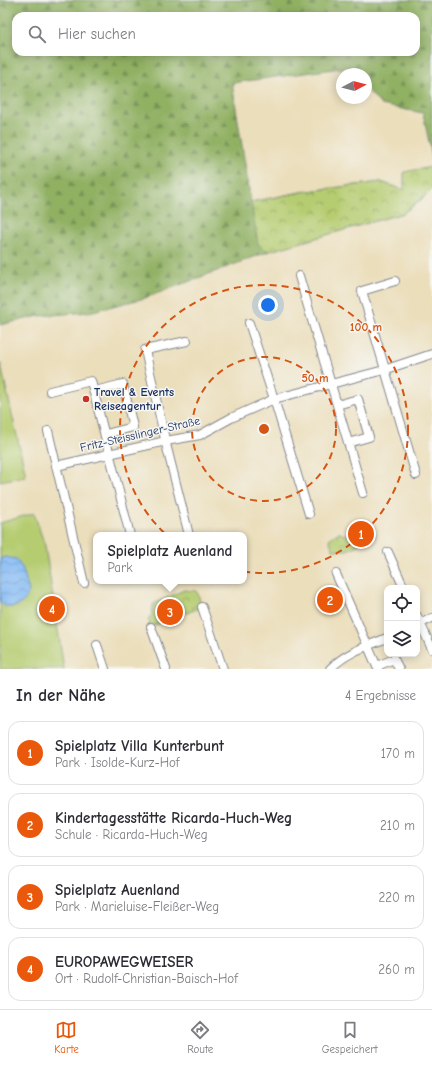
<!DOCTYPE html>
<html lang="de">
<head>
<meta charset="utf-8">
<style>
	:root { --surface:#fff; --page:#f2f2f3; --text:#2b2b33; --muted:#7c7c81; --line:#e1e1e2; --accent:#ea580c }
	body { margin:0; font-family:"Comic Neue",sans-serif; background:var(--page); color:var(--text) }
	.controls { position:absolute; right:12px; bottom:12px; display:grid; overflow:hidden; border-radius:8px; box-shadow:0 2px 10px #0003 }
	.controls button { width:36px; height:36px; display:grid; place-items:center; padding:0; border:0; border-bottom:1px solid var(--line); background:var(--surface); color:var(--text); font:20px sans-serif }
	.compass { position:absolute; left:336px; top:68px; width:36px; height:36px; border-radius:50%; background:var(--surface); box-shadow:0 2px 10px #0003; rotate:83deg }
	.you { position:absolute; left:268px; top:305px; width:14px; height:14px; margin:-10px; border:3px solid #fff; border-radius:50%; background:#1a73e8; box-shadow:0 0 0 6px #1a73e833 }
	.badge { display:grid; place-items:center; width:26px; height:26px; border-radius:50%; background:var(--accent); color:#fff; font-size:13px; font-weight:700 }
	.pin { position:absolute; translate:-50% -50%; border:2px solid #fff; box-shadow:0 1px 4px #0006 }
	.popup { position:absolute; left:93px; top:532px; width:154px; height:52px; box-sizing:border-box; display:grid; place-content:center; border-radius:8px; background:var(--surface); filter:drop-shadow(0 1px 3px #0005); font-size:13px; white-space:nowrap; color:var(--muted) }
	.popup b { font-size:15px; color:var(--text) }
	.popup::after { content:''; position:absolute; left:50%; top:100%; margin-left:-8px; border:8px solid transparent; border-top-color:var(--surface) }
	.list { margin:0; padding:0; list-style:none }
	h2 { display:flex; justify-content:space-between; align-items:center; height:52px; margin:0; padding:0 16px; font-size:17px }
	h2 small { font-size:13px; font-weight:400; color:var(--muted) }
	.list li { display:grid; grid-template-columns:26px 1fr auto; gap:12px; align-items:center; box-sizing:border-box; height:64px; margin:0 8px 8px; padding:0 8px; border:1px solid var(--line); border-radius:12px }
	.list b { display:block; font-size:15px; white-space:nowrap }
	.list p { margin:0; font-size:13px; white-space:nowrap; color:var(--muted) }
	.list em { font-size:13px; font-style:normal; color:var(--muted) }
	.icon { flex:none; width:22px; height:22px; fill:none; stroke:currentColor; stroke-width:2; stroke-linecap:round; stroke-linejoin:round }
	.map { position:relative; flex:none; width:432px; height:669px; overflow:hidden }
	.search { position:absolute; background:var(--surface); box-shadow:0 2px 10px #0003; left:12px; right:12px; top:12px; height:44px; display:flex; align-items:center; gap:10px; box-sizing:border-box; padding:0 14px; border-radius:12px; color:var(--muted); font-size:15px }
	.sheet { height:340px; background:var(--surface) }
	nav { display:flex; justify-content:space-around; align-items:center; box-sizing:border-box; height:56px; border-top:1px solid var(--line); background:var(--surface); font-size:11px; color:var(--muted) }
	nav a { display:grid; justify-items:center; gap:2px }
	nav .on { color:var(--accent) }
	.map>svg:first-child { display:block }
	.grass { fill:#b5cc70; stroke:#687e67 }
	.forest { fill:url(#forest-firs); stroke:#567060; fill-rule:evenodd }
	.park { fill:url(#park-crowns); stroke:#687e67 }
	.water { fill:url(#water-waves); stroke:#5075a9 }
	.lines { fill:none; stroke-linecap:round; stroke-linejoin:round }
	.minor-casing { stroke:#83868c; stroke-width:10 }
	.minor { stroke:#fff; stroke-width:8 }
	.ring { fill:none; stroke:#d45514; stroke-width:2; stroke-dasharray:7 5 }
	.poi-dot { fill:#c8321e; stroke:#f6f6f2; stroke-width:1.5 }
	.labels { text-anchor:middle; stroke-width:3; stroke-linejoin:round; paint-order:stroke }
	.poi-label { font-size:12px; font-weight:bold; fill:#1b2f5e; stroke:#f6f6f2; text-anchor:start }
	.street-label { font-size:12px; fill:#1b2f5e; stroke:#f6f6f2 }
	.centre { fill:#d45514; stroke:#f6f6f2; stroke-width:2 }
	.ring-label { font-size:12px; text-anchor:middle; font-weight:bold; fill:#d45514; stroke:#f6f6f2; stroke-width:3; stroke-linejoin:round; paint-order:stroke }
</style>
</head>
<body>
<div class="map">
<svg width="432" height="669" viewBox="0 0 432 669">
	<defs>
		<pattern id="forest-firs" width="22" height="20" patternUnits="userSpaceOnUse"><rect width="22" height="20" fill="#90b062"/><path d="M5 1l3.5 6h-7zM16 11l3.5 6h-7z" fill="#759054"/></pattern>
		<pattern id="park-crowns" width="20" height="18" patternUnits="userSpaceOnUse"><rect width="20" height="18" fill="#b5cc70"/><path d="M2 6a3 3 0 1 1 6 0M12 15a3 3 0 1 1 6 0" fill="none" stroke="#92a65f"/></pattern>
		<pattern id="water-waves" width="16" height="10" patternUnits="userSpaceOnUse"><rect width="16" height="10" fill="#85bbf4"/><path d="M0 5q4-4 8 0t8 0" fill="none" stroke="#6c98c9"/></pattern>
	</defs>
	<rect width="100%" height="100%" fill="#f6f6f2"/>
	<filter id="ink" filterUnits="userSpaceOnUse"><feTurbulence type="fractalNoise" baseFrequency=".025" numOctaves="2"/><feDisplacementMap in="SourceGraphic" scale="8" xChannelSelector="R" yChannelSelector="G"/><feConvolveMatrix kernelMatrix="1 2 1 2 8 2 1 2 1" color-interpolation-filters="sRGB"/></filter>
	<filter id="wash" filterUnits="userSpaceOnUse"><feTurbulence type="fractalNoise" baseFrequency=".012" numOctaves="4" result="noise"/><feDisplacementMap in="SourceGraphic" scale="16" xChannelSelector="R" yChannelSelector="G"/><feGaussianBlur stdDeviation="0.9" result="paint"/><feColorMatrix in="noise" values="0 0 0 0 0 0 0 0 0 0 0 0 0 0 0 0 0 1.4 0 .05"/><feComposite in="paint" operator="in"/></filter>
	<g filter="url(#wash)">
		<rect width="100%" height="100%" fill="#ebdebb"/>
		<!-- grass -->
		<path class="grass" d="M0 361 26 476 0 481Z
			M34 513 45 546 64 669H0V523Z"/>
		<!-- forest -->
		<path class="forest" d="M0 0H432V157L423 113 381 105 366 88V74H355L349 67 232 83 251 202 301 192 381 182 423 198 403 213 270 251 145 298 89 312 39 316 0 325ZM16 16H416V52H16Z"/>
		<!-- park -->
		<path class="park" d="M432 167V190L403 213 270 251 264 249 258 244 251 202 301 192 381 182 404 190V172Z
			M368 521 376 536 347 550H333L329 539 339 532 343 535 351 533 352 526 360 522Z
			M184 590 197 591 202 607 151 627 148 618 151 617 153 604Z"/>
		<!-- water -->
		<path class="water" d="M5 557 16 559 23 569 29 591C24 603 21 608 6 607L0 602V559Z"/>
	</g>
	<g filter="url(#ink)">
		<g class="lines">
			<!-- minor casing -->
			<g class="minor-casing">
				<path id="minor" d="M299 276 363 493
					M395 281 362 291 416 475
					M249 323 274 399 309 514
					M187 341 145 350 167 448 189 535
					M50 391 91 381 130 535
					M95 391 123 384 133 427 106 434
					M337 405 358 399 369 437 348 443
					M48 431 84 583
					M56 466 166 441 200 435 231 418 274 399 384 370 432 354
					M388 552 404 588
					M336 574 378 669
					M202 607 223 669
					M417 616 432 649
					M417 625 432 618
					M151 627 166 669
					M97 645 105 669
					M377 666 394 659 399 669
					M330 669C345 653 367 646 387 638"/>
			</g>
			<!-- minor -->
			<use href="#minor" class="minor"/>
		</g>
	</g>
	<!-- distance rings -->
	<g class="ring">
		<circle cx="264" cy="429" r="72"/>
		<circle cx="264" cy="429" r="144"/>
	</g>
	<!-- markers -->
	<circle class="poi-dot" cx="86" cy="399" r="4"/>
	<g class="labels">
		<!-- poi labels -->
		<g class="poi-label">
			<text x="94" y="396">Travel &amp; Events<tspan x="94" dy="14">Reiseagentur</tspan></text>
		</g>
		<!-- street labels -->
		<g class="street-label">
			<text transform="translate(140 434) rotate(-13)" y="4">Fritz-Steisslinger-Straße</text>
		</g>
	</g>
	<circle cx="264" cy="429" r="6" class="centre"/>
	<g class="ring-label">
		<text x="366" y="331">100 m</text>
		<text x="315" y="382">50 m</text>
	</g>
</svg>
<div class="controls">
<button><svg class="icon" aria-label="locate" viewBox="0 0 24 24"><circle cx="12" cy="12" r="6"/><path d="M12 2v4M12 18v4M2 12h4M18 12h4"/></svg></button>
<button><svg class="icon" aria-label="layers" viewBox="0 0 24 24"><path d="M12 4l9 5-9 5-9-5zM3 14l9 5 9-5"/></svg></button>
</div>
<svg class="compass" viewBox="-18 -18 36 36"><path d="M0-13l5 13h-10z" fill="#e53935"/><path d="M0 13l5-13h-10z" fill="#7c7c81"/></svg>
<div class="you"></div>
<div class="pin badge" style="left:361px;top:534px">1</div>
<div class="pin badge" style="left:330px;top:600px">2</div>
<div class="pin badge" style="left:170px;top:612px">3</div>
<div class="popup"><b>Spielplatz Auenland</b>Park</div>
<div class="pin badge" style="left:52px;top:609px">4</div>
<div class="search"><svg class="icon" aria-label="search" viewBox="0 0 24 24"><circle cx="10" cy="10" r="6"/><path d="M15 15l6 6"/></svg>Hier suchen</div>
</div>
<section class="sheet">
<h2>In der Nähe<small>4 Ergebnisse</small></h2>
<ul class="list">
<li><span class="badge">1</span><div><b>Spielplatz Villa Kunterbunt</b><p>Park · Isolde-Kurz-Hof</p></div><em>170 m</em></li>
<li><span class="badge">2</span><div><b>Kindertagesstätte Ricarda-Huch-Weg</b><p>Schule · Ricarda-Huch-Weg</p></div><em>210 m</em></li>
<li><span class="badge">3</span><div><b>Spielplatz Auenland</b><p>Park · Marieluise-Fleißer-Weg</p></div><em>220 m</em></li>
<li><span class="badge">4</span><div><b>EUROPAWEGWEISER</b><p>Ort · Rudolf-Christian-Baisch-Hof</p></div><em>260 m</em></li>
</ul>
</section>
<nav>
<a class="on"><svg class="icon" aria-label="map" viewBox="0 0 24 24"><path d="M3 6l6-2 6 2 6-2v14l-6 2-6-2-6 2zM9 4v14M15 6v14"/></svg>Karte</a>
<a><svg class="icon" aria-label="directions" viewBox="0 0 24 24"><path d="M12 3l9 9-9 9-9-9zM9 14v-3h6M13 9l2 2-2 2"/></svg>Route</a>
<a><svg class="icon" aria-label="saved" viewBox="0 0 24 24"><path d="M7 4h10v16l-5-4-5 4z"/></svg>Gespeichert</a>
</nav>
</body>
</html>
